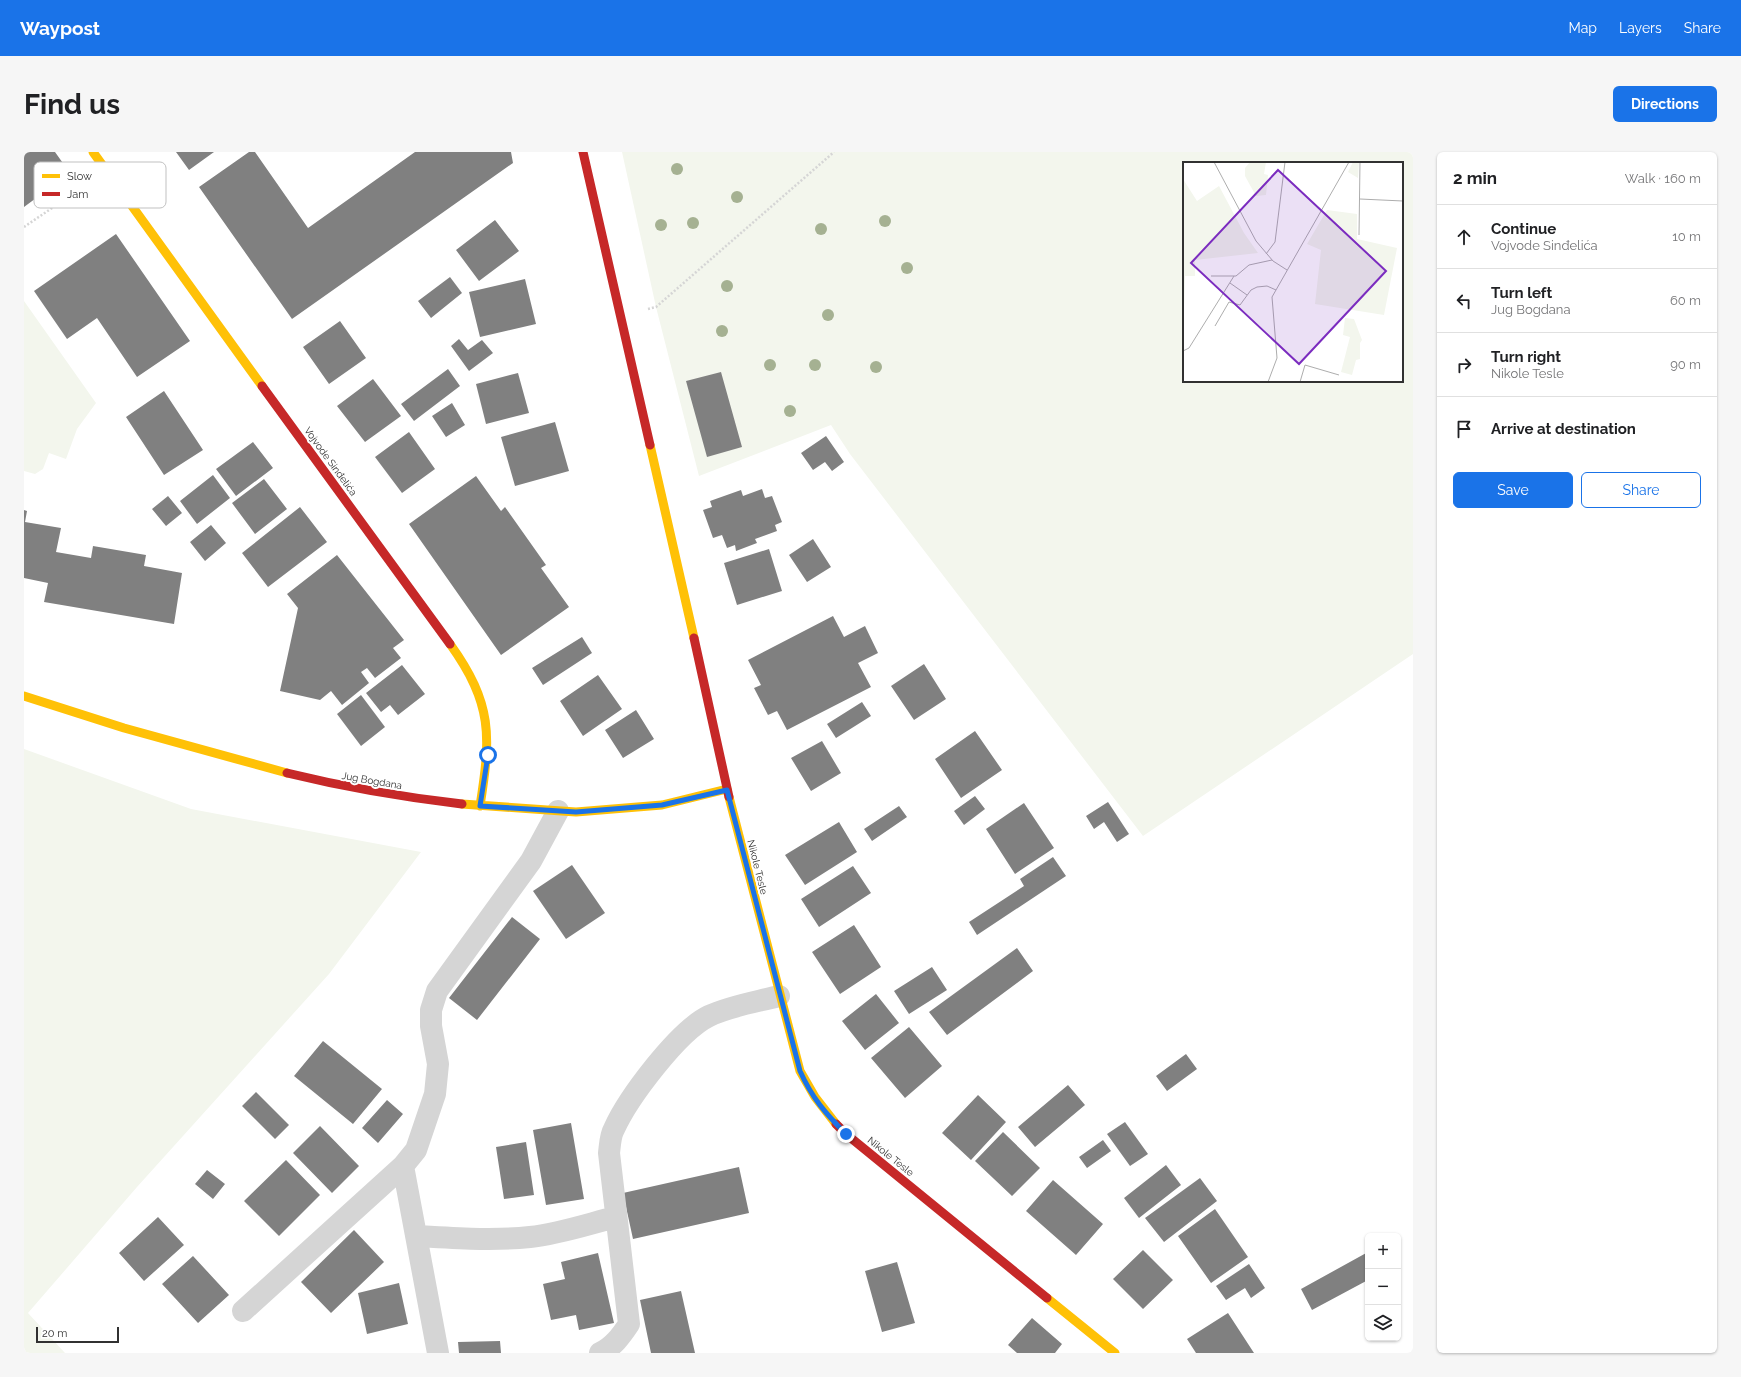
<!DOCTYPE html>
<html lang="en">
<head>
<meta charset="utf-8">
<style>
	:root { --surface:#fff; --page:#f6f6f6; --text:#202124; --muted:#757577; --line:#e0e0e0; --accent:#1a73e8 }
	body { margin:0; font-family:Raleway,sans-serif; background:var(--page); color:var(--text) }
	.controls { position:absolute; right:12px; bottom:12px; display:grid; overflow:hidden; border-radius:6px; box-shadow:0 1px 3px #0004 }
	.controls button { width:36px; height:36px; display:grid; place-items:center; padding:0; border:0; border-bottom:1px solid var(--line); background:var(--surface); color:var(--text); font:20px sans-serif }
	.scale { position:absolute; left:12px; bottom:10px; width:83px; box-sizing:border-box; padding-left:4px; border:2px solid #313131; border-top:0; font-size:11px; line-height:14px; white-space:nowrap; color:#313131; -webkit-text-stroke:3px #fff; paint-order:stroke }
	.stop { position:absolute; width:12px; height:12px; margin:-9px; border:3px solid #1a73e8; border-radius:50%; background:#fff }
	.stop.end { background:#1a73e8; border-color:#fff; box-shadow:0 1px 4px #0008 }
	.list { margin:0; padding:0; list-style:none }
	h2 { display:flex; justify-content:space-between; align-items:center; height:52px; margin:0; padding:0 16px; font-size:17px }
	h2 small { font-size:13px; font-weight:400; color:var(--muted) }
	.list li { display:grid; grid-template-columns:26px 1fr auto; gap:12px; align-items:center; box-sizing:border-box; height:64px; padding:0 16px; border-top:1px solid var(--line) }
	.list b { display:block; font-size:15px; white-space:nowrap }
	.list p { margin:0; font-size:13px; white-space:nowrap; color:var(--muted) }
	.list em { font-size:13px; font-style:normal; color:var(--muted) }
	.actions { display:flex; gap:8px; padding:12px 16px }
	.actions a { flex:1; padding:9px 0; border:1px solid var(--accent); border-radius:6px; text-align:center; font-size:14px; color:var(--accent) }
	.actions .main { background:var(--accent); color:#fff }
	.icon { flex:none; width:22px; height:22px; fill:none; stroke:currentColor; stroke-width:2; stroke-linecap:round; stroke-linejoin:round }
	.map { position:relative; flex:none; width:1389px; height:1201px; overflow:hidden; border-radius:6px }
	header { display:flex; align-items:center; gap:24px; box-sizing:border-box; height:56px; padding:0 20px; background:var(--accent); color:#fff }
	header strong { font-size:19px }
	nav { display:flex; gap:22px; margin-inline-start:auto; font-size:14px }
	.intro { display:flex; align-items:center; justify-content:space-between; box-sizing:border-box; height:96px; padding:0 24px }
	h1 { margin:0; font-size:28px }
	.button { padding:10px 18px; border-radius:6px; background:var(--accent); color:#fff; font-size:14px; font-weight:700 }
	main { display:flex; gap:24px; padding:0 24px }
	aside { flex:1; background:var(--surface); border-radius:6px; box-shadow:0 1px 3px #0004 }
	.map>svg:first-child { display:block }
	.green { fill:#f3f6ed; fill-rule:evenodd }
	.building { fill:#808080 }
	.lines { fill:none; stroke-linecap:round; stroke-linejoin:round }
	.path { stroke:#d5d5d5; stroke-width:2.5; stroke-dasharray:2 2; stroke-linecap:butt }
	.street { stroke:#d5d5d5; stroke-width:22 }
	.slow { stroke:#ffc107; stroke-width:9 }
	.jam { stroke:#c62828; stroke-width:9 }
	.tree { fill:#a5b192 }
	.route { stroke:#1a73e8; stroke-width:5 }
	.labels { text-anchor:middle; stroke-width:4; stroke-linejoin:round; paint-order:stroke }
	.street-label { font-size:10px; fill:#313131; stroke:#fff }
	.inset-road { fill:none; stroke:#adadad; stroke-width:1 }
	.view { fill:#7b2cbf; fill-opacity:0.15; stroke:#7b2cbf; stroke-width:2 }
	.inset-edge { fill:none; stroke:#313131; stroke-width:2 }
	.key { fill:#fff; stroke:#c1c1c1; stroke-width:1 }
	.key-label { font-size:11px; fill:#313131 }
</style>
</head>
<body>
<header>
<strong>Waypost</strong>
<nav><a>Map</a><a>Layers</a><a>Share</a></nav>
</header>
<div class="intro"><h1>Find us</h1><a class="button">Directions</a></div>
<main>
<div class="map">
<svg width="1389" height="1201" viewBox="0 0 1389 1201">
	<rect width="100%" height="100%" fill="#fff"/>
	<!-- green -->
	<path class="green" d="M598 0H1389V502L1119 684 826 302 807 273 675 324 632 155ZM1160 11H1378V229H1160Z
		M0 149 72 251 53 277 42 307 25 301 19 317 11 322 0 319Z
		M0 597 167 657 397 700 305 822 113 1035 4 1161 41 1201H0Z"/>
	<!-- building -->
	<path class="building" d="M0 0H31L46 21 0 55Z
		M152 0H190L165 18Z
		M225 0H231L284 76 391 0H487L489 11 268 167 175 35Z
		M471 68 495 99 455 129 432 98Z
		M92 82 166 189 113 225 73 166 43 187 10 139Z
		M426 125 438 141 407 166 394 149Z
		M501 127 512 172 456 185 445 140Z
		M316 169 342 206 305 232 279 195Z
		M435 187 444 198 458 188 469 201 445 219 427 194Z
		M424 217 436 234 390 269 377 252Z
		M697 220 718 295 683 305 662 229Z
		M494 221 505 261 462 272 452 232Z
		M349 227 377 264 341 290 313 254Z
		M140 239 179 298 140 323 102 265Z
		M428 251 441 273 422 285 408 264Z
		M531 270 545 319 491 334 477 285Z
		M385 280 411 317 378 341 351 305Z
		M802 284 820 310 808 319 801 310 789 318 777 301Z
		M229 290 249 316 212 344 192 317Z
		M189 323 206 346 173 372 156 349Z
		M452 324 477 359 481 355 522 413 517 416 545 455 477 503 385 372Z
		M240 327 263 357 231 382 208 351Z
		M738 337 741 346 748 344 758 370 751 373 753 379 731 387 733 391 712 399 711 393 703 396 698 383 689 386 679 358 688 355 686 349 717 338 719 344Z
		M144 344 158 361 142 374 128 357Z
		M276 355 303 390 244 435 218 401Z
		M0 358 3 359 1 370 37 376 32 400 67 406 69 394 122 403 120 414 158 421 150 472 20 450 24 431 0 426Z
		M187 373 202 391 181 409 166 390Z
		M789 387 807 415 783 430 765 403Z
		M745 397 758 439 713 453 700 411Z
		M313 403 380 488 369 496 377 506 351 526 343 516 337 520 345 531 318 553 307 539 296 548 256 539 274 456 263 442Z
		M809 464 820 485 841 474 854 501 834 511 847 535 763 578 753 559 744 563 730 536 737 533 724 508Z
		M558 485 568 501 519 533 508 516Z
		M900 512 922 547 890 568 867 534Z
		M378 513 401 542 374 563 366 553 357 560 342 541Z
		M574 523 598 557 559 584 536 549Z
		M337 543 361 575 337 594 313 562Z
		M838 550 847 564 812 586 803 572Z
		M612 558 630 587 599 606 581 578Z
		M951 579 978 618 937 646 911 607Z
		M798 589 817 621 787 639 767 606Z
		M951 644 961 657 940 673 930 659Z
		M1084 650 1105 682 1093 690 1080 670 1070 677 1062 664Z
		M1000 651 1030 696 991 722 962 677Z
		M875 654 883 665 848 689 840 677Z
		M815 670 833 700 781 733 761 703Z
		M1029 705 1042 724 953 783 945 770 1000 734 996 727Z
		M548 713 581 761 542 787 509 739Z
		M829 714 847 741 795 775 777 747Z
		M488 765 516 787 453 868 425 846Z
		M830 773 857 815 816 842 788 800Z
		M993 796 1009 819 923 883 905 860Z
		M908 815 923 838 885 862 870 839Z
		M852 842 875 871 841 898 818 869Z
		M885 875 918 914 881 946 847 906Z
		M299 889 358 937 329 972 270 924Z
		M1162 902 1173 917 1143 939 1132 924Z
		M1044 933 1061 953 1011 995 994 975Z
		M232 940 265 973 251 987 218 954Z
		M954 943 982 970 947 1008 918 981Z
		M363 948 379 962 354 991 338 976Z
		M1101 970 1124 1002 1106 1014 1083 982Z
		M547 971 560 1047 522 1053 509 978Z
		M296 974 335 1014 308 1041 269 1001Z
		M979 980 1016 1016 988 1044 951 1009Z
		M1079 988 1087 999 1063 1016 1055 1005Z
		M502 990 510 1043 480 1047 472 995Z
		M262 1008 296 1043 255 1084 220 1049Z
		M1142 1013 1157 1033 1115 1066 1100 1046Z
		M715 1015 725 1061 609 1087 599 1041Z
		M183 1018 201 1032 189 1047 171 1032Z
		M1176 1026 1193 1049 1140 1090 1121 1066Z
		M1029 1028 1079 1072 1052 1103 1002 1059Z
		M1191 1057 1224 1105 1187 1131 1154 1084Z
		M134 1065 160 1093 120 1129 95 1101Z
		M330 1078 360 1110 307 1161 277 1130Z
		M1119 1098 1149 1128 1119 1157 1089 1127Z
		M1344 1100V1128L1288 1158 1277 1137Z
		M574 1101 590 1171 555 1178 552 1163 527 1168 519 1132 541 1127 537 1110Z
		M169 1104 205 1143 174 1171 138 1132Z
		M873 1110 891 1171 858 1180 841 1119Z
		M1225 1112 1241 1136 1227 1146 1221 1136 1202 1148 1192 1134Z
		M375 1131 384 1172 343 1182 334 1141Z
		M657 1139 671 1201H627L616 1148Z
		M1204 1161 1230 1201H1172L1163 1187Z
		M1008 1166 1038 1192 1031 1201H993L984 1193Z
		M476 1189 477 1201H435L434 1190Z"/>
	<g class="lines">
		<!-- path -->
		<path class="path" d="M0 75 62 33
			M624 157 632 155 810 0"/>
		<!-- street -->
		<path class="street" d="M379 1014 414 1201
			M392 1084C430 1086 468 1089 506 1085 535 1082 564 1072 592 1065
			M219 1159 379 1014 392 998 411 942 414 912 407 874V858L413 839 507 709 534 659
			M576 1201C589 1195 597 1184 605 1172L585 1001C586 994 586 984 590 977 604 946 654 879 685 864 706 854 732 850 755 844"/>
		<!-- slow -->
		<path class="slow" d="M69 0 238 234
			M626 293 670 486
			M426 492C469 552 467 584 456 654
			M0 544 100 576 263 621
			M705 645 776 919 791 945 812 972
			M438 652 552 660 638 653 703 637
			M1023 1146 1091 1201"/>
		<!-- jam -->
		<path class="jam" d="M559 0 626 293
			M238 234 426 492
			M670 486 705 645
			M263 621C320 635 378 645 438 652
			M812 972 822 982 1023 1146"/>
	</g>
	<!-- trees -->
	<g class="tree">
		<circle cx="653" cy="17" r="6"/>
		<circle cx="713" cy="45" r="6"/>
		<circle cx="861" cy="69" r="6"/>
		<circle cx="669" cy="71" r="6"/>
		<circle cx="637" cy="73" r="6"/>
		<circle cx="797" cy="77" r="6"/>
		<circle cx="883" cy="116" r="6"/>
		<circle cx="703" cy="134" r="6"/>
		<circle cx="804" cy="163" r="6"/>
		<circle cx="698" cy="179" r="6"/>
		<circle cx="746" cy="213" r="6"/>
		<circle cx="791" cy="213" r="6"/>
		<circle cx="852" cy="215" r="6"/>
		<circle cx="766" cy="259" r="6"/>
	</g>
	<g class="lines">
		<!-- route -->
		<path class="route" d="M464 603 456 654 552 660 638 653 703 638 776 919C788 946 802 962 822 982"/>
	</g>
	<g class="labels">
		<!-- street labels -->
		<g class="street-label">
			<text transform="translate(307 309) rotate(54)" y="4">Vojvode Sinđelića</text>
			<text transform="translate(348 628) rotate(10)" y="4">Jug Bogdana</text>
			<text transform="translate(734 715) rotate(76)" y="4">Nikole Tesle</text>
			<text transform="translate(867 1004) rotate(39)" y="4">Nikole Tesle</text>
		</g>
	</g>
	<!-- overview -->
	<g transform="translate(1159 10)">
		<rect width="220" height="220" fill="#fff"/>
		<path d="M67 0H83L81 12 85 13 83 33 73 34 62 14V6ZM170 0H176L175 16 165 10ZM0 17 14 39 36 24 61 71 75 91 12 98V114H2L0 181ZM144 48 174 52V77L214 86 201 153 132 142 138 88 124 82ZM162 156 171 157 179 178 177 181V197L173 198 169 213 158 210 167 175 160 173Z" fill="#f3f6ed"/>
		<path class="inset-road" d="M31 0 73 79 90 99 104 108M177 37 220 39M176 73 177 0M83 92 92 80 102 0M28 114H53L66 103 89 98M47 121 64 133M32 164 46 140 57 143 68 128 74 125 84 124 93 128M0 189 6 186 51 114M85 220 94 196 89 135 166 0M117 220 122 203 156 213"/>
		<path class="view" d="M95 8 203 109 116 202 8 101Z"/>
		<rect width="220" height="220" class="inset-edge"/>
	</g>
	<!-- legend -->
	<rect x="10" y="10" width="132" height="46" rx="6" class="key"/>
	<rect x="18" y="22" width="18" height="4" fill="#ffc107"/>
	<rect x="18" y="40" width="18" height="4" fill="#c62828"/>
	<g class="key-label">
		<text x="43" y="28">Slow</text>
		<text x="43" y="46">Jam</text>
	</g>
</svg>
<div class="controls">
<button>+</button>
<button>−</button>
<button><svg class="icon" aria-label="layers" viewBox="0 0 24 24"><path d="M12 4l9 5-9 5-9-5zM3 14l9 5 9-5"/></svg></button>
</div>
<div class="scale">20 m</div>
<div class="stop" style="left:464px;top:603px"></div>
<div class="stop end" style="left:822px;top:982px"></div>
</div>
<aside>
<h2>2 min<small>Walk · 160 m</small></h2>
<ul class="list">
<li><svg class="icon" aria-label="ahead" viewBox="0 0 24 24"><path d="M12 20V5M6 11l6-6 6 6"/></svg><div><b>Continue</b><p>Vojvode Sinđelića</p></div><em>10 m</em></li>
<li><svg class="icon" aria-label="left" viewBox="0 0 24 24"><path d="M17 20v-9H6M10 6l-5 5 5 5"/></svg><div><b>Turn left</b><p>Jug Bogdana</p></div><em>60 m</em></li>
<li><svg class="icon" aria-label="right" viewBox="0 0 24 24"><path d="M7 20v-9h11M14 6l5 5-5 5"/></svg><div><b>Turn right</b><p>Nikole Tesle</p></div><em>90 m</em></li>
<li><svg class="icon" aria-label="arrive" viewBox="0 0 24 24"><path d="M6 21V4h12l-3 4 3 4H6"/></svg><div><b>Arrive at destination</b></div></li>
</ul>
<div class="actions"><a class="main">Save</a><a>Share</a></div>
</aside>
</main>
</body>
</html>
